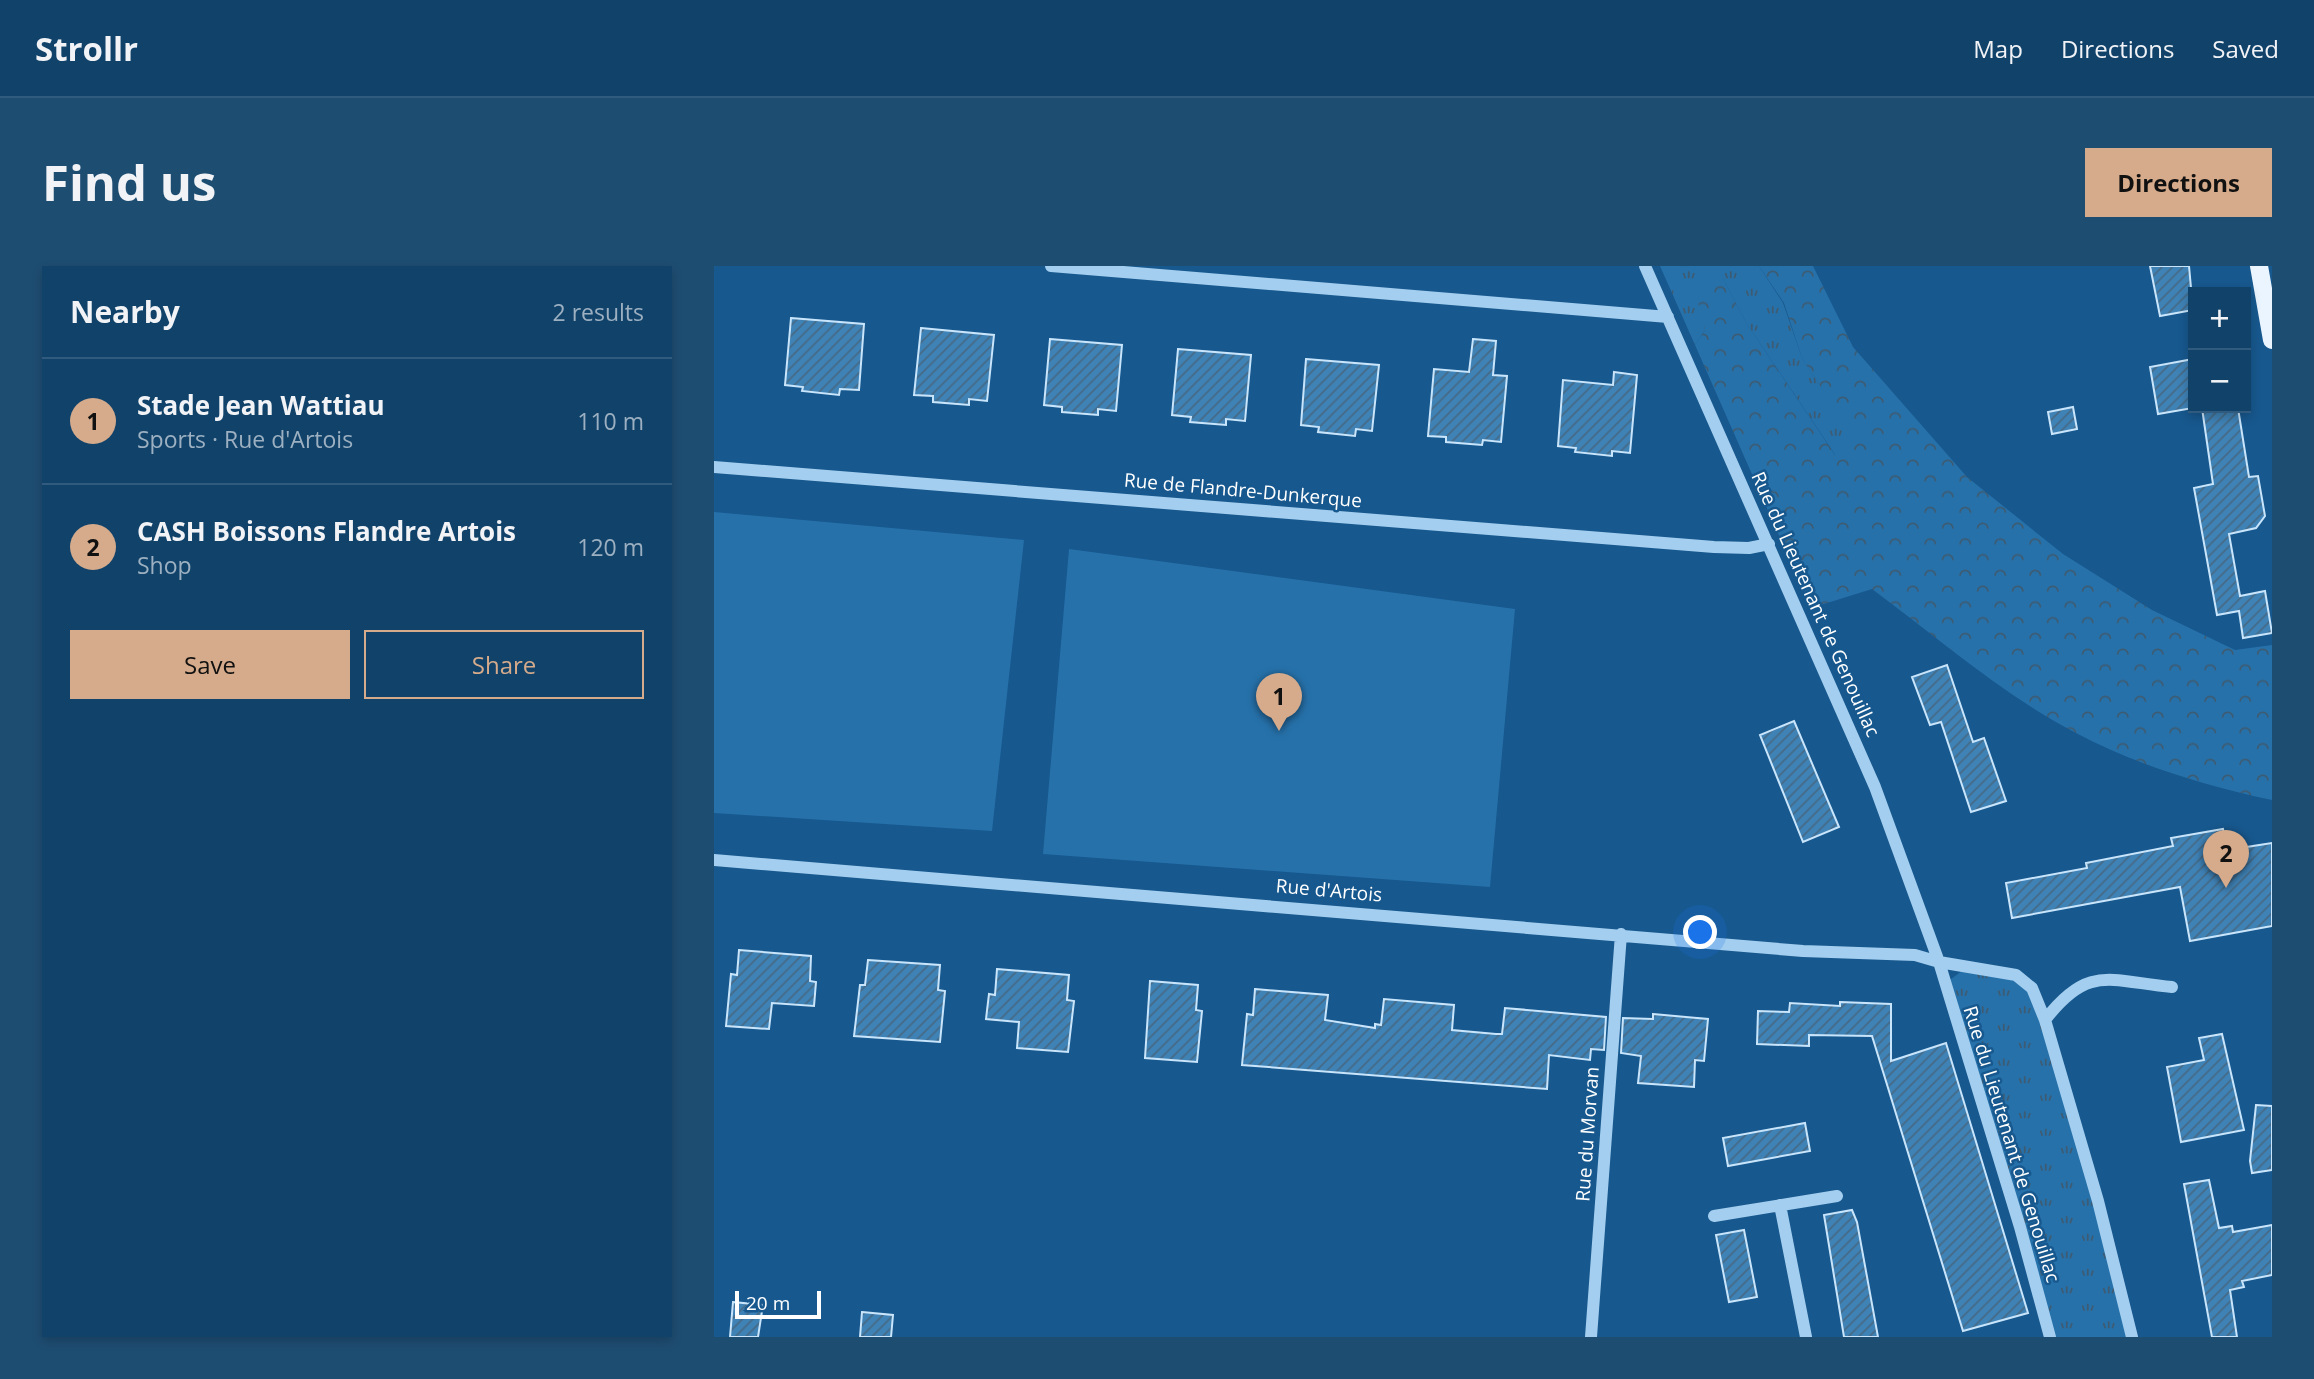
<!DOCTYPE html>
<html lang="en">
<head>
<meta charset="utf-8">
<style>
	:root { --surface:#11426a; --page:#1e4d72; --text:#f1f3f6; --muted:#9cb0c1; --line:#305b7e; --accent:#d6ab8b }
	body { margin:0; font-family:"Open Sans",sans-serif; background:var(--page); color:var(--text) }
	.controls { position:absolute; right:21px; top:21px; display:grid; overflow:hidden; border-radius:0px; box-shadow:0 4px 10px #0003 }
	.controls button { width:63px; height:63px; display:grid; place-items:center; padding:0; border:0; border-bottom:2px solid var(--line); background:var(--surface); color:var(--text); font:35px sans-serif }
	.scale { position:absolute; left:21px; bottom:18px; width:86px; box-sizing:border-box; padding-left:7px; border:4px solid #fff; border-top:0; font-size:19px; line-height:24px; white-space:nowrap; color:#fff; -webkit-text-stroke:5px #17588e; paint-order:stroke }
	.you { position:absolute; left:987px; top:667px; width:24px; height:24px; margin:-18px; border:5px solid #fff; border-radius:50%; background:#1a73e8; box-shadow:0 0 0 10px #1a73e833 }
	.badge { display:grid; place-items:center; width:46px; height:46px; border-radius:50%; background:var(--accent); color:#111; font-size:23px; font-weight:700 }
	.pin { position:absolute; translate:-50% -58px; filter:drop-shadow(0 2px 4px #0008) }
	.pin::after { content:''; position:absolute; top:37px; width:24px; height:21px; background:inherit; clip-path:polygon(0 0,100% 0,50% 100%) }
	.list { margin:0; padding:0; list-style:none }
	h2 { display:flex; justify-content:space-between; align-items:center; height:91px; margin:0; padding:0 28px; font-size:30px }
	h2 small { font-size:23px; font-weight:400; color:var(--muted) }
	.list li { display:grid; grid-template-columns:46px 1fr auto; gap:21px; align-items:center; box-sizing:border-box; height:126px; padding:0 28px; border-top:2px solid var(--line) }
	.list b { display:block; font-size:26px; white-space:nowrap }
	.list p { margin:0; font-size:23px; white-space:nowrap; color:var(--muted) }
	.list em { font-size:23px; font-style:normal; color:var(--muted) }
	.actions { display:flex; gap:14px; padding:21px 28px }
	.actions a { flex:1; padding:16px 0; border:2px solid var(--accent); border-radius:0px; text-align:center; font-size:24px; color:var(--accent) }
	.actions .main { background:var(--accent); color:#111 }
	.map { position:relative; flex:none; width:1558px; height:1071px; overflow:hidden; border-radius:0px }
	header { display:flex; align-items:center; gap:42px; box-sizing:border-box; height:98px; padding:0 35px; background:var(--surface); border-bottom:2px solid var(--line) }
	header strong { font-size:33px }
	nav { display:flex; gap:38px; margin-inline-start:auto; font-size:24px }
	.intro { display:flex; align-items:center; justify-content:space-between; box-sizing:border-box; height:168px; padding:0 42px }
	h1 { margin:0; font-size:49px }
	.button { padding:18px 32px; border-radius:0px; background:var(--accent); color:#111; font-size:24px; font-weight:700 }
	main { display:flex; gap:42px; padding:0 42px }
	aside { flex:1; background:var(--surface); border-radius:0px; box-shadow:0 4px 10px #0003 }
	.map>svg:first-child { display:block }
	.grass { fill:url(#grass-tufts) }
	.forest { fill:url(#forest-crowns) }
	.pitch { fill:#2671aa }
	.building { fill:url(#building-hatch); stroke:#c9e5fb; stroke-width:2 }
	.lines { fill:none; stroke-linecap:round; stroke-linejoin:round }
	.minor { stroke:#a3ceef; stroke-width:12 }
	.major { stroke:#ebf5ff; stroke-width:18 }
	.labels { text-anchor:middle; stroke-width:5; stroke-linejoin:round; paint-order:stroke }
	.street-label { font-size:19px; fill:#fff; stroke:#17588e }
</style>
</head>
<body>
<header>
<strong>Strollr</strong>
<nav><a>Map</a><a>Directions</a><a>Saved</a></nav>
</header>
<div class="intro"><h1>Find us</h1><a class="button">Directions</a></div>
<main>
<aside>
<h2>Nearby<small>2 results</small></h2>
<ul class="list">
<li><span class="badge">1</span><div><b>Stade Jean Wattiau</b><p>Sports · Rue d'Artois</p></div><em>110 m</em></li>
<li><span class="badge">2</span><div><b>CASH Boissons Flandre Artois</b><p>Shop</p></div><em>120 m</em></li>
</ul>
<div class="actions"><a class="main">Save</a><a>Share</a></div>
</aside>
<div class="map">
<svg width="1558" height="1071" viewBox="0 0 1558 1071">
	<defs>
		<pattern id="grass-tufts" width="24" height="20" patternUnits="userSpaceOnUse" patternTransform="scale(1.75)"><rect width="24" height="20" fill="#2671aa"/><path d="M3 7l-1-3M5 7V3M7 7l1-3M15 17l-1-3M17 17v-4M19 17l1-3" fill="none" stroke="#3d5b72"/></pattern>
		<pattern id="forest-crowns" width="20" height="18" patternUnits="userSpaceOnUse" patternTransform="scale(1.75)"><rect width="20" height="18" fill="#2671aa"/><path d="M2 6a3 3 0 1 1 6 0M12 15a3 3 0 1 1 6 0" fill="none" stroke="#3d5b72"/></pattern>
		<pattern id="building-hatch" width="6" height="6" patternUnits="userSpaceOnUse" patternTransform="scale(1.75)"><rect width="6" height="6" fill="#3f82b6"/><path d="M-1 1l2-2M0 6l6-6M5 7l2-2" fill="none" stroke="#456a86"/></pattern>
	</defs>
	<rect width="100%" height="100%" fill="#17588e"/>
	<!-- grass -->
	<path class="grass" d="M946 0H1045L1069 37 1088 92 1139 169 1122 190 1033 58 1009 13 991 64 981 79Z
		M1252 702 1289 703 1319 729 1419 1071H1336L1229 719Z"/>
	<!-- forest -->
	<path class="forest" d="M1045 0H1099L1139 81 1253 211 1349 288 1438 344 1521 384 1558 379V534C1492 520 1422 499 1362 467 1289 429 1224 372 1158 323L1097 342 981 79 991 64 982 28 1009 13 1033 58 1121 189 1138 169 1088 92 1070 37Z"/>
	<!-- pitch -->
	<path class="pitch" d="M0 246 310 274 278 565 0 547Z
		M355 283 801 343 776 621 329 588Z"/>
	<!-- building -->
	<path class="building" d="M1436 0H1475L1479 44 1446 50Z
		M77 52 150 58 145 124 126 123 125 129 88 125 89 121 71 119Z
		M207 62 280 69 273 135 255 133V139L219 136V130L200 129Z
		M336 73 408 79 402 145 384 143V149L348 146V141L330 139Z
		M759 73 782 75 779 109 793 110 787 176 769 174 768 179 732 176V171L714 170 720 103 755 106Z
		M464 83 537 89 531 155 512 153V159L476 156 477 151 458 149Z
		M592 93 665 99 658 165 642 163 641 170 604 166 605 161 587 159Z
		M1479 93V142L1444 148 1436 101Z
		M900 106 923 109 916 187 898 185V190L861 186 862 182 844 180 849 114 899 119Z
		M1359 141 1363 163 1338 168 1334 146Z
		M1488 142H1524L1535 211 1544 210 1551 250 1542 262 1515 268 1526 330 1551 325 1558 367 1529 372 1525 345 1503 349 1480 222 1499 218Z
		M1233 399 1259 476 1270 472 1292 535 1257 546 1227 456 1216 459 1198 411Z
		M1080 455 1125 561 1089 576 1046 469Z
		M1509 563 1513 584 1558 577V660L1476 675 1466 621 1298 652 1292 617 1373 602 1372 597 1459 580 1457 572Z
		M25 684 97 690 96 715 102 716 100 740 58 737 55 763 12 760 17 708 23 709Z
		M154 694 226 699 224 724 231 725 226 776 140 770 146 719H151Z
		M283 703 355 709 353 734 360 735 354 786 303 782 305 756 272 753 275 728 281 729Z
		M436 715 484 719 482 744 488 745 483 796 431 792Z
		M541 723 614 729 611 754 661 762V758L667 759 670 733 740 739 738 764 782 768H788L791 742 892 751 890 784 877 783 876 794 835 789 833 823 528 799 533 748 539 749Z
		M1126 736 1177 738V795L1232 777 1314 1047 1249 1065 1158 770 1095 769V780L1043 778 1044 745 1075 746 1076 737 1126 740Z
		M939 748 994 753 990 795 981 794 980 821 924 817 927 790 907 787 909 752 939 753Z
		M1508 768 1530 864 1467 876 1453 801 1490 794 1485 772Z
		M1542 839 1558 840V904L1538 907 1536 895Z
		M1091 857 1096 885 1014 900 1009 872Z
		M1495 914 1505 962 1518 960 1519 966 1558 959V1009L1528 1015 1530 1021 1516 1024 1523 1071H1498L1470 918Z
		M1138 944 1143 956 1164 1071H1130L1110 949Z
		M1030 964 1043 1031 1015 1036 1002 969Z
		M19 1036 49 1039 44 1071H16Z
		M148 1046 179 1049 177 1071H146Z"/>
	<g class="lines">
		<!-- minor -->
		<path class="minor" d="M337 0 954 51
			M931 0 1161 521 1225 696 1306 961 1336 1071
			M0 201 1000 281 1035 282 1055 278
			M0 594 1089 685 1201 689 1225 696 1302 709 1318 722 1331 754 1384 935 1418 1071
			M1331 754C1374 698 1395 715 1458 721
			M1066 939 1092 1071
			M1000 950 1123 930
			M877 1071 907 668"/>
		<!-- major -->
		<path class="major" d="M1545 0 1558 74"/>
	</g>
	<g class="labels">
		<!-- street labels -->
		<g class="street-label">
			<text transform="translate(529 224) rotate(5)" y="7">Rue de Flandre-Dunkerque</text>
			<text transform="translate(1102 338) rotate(66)" y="7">Rue du Lieutenant de Genouillac</text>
			<text transform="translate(615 624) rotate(5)" y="7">Rue d'Artois</text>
			<text transform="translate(873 868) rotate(-86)" y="7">Rue du Morvan</text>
			<text transform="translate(1298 878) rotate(73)" y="7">Rue du Lieutenant de Genouillac</text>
		</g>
	</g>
</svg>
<div class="controls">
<button>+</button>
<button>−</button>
</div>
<div class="scale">20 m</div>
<div class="you"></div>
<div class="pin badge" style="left:565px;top:465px">1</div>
<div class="pin badge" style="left:1512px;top:622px">2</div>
</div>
</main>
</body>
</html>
